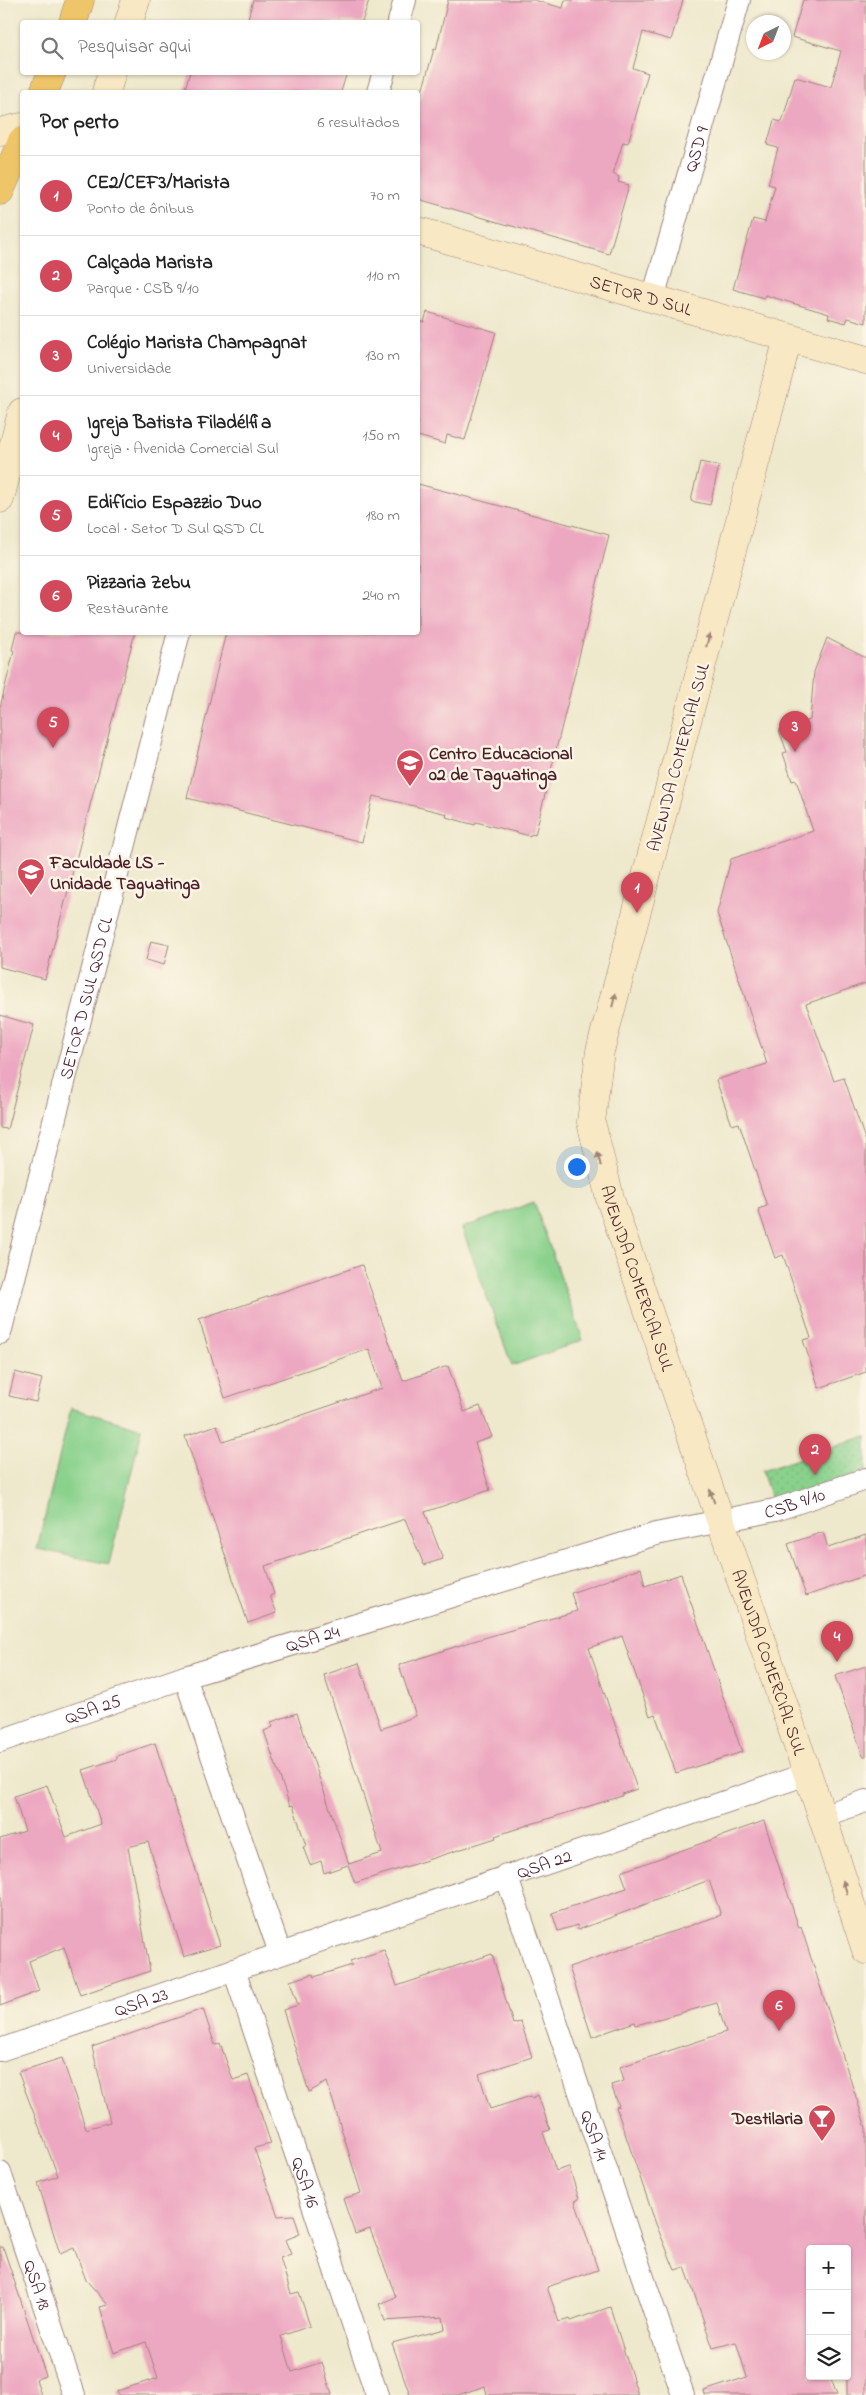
<!DOCTYPE html>
<html lang="pt">
<head>
<meta charset="utf-8">
<style>
	:root { --surface:#fff; --page:#f2f2f2; --text:#222; --muted:#767676; --line:#e0e0e0; --accent:#d1495b }
	body { margin:0; font-family:"Indie Flower",sans-serif; background:var(--page); color:var(--text) }
	.controls { position:absolute; right:15px; bottom:15px; display:grid; overflow:hidden; border-radius:5px; box-shadow:0 1px 4px #0004 }
	.controls button { width:45px; height:45px; display:grid; place-items:center; padding:0; border:0; border-bottom:1px solid var(--line); background:var(--surface); color:var(--text); font:25px sans-serif }
	.compass { position:absolute; left:746px; top:15px; width:45px; height:45px; border-radius:50%; background:var(--surface); box-shadow:0 1px 4px #0004; rotate:222deg }
	.you { position:absolute; left:576px; top:1166px; width:18px; height:18px; margin:-12px; border:4px solid #fff; border-radius:50%; background:#1a73e8; box-shadow:0 0 0 8px #1a73e833 }
	.badge { display:grid; place-items:center; width:32px; height:32px; border-radius:50%; background:var(--accent); color:#fff; font-size:16px; font-weight:700 }
	.pin { position:absolute; translate:-50% -41px; filter:drop-shadow(0 1px 2px #0008) }
	.pin::after { content:''; position:absolute; top:26px; width:18px; height:15px; background:inherit; clip-path:polygon(0 0,100% 0,50% 100%) }
	.list { margin:0; padding:0; list-style:none }
	h2 { display:flex; justify-content:space-between; align-items:center; height:65px; margin:0; padding:0 20px; font-size:21px }
	h2 small { font-size:16px; font-weight:400; color:var(--muted) }
	.list li { display:grid; grid-template-columns:32px 1fr auto; gap:15px; align-items:center; box-sizing:border-box; height:80px; padding:0 20px; border-top:1px solid var(--line) }
	.list b { display:block; font-size:19px; white-space:nowrap }
	.list p { margin:0; font-size:16px; white-space:nowrap; color:var(--muted) }
	.list em { font-size:16px; font-style:normal; color:var(--muted) }
	.icon { flex:none; width:28px; height:28px; fill:none; stroke:currentColor; stroke-width:2; stroke-linecap:round; stroke-linejoin:round }
	.map { position:relative; flex:none; width:866px; height:2395px; overflow:hidden }
	.search { position:absolute; background:var(--surface); box-shadow:0 1px 4px #0004; left:20px; top:20px; width:400px; height:55px; display:flex; align-items:center; gap:12px; box-sizing:border-box; padding:0 18px; border-radius:5px; color:var(--muted); font-size:19px }
	.panel { position:absolute; background:var(--surface); box-shadow:0 1px 4px #0004; left:20px; top:90px; width:400px; height:545px; border-radius:5px }
	.map>svg:first-child { display:block }
	.park { fill:url(#park-dots); stroke:#6a785c }
	.pitch { fill:#89d18c; stroke:#6a785c }
	.building { fill:#eda8c1 }
	.lines { fill:none; stroke-linecap:round; stroke-linejoin:round }
	.street-casing { stroke:#9c847c; stroke-width:24 }
	.secondary-casing { stroke:#9c847c; stroke-width:29 }
	.highway-casing { stroke:#9c847c; stroke-width:29 }
	.street { stroke:#fff; stroke-width:22 }
	.secondary { stroke:#f8e8c3; stroke-width:28 }
	.highway { stroke:#eec569; stroke-width:28 }
	.oneway { fill:#a18477 }
	.labels { text-anchor:middle; stroke-width:5; stroke-linejoin:round; paint-order:stroke }
	.street-label { font-size:18px; fill:#4a1f2b; stroke:#fcf5e5 }
	.poi-label { font-size:18px; font-weight:bold; fill:#4a1f2b; stroke:#fcf5e5; text-anchor:start }
</style>
</head>
<body>
<div class="map">
<svg width="866" height="2395" viewBox="0 0 866 2395">
	<defs>
		<pattern id="park-dots" width="8" height="8" patternUnits="userSpaceOnUse" patternTransform="scale(1.25)"><rect width="8" height="8" fill="#89d18c"/><path d="M2 2h.1M6 6h.1" fill="none" stroke="#78b379" stroke-width="1.8" stroke-linecap="round"/></pattern>
	</defs>
	<rect width="100%" height="100%" fill="#fcf5e5"/>
	<filter id="ink" filterUnits="userSpaceOnUse"><feTurbulence type="fractalNoise" baseFrequency=".02" numOctaves="2"/><feDisplacementMap in="SourceGraphic" scale="10" xChannelSelector="R" yChannelSelector="G"/><feConvolveMatrix kernelMatrix="1 2 1 2 8 2 1 2 1" color-interpolation-filters="sRGB"/></filter>
	<filter id="wash" filterUnits="userSpaceOnUse"><feTurbulence type="fractalNoise" baseFrequency=".0096" numOctaves="4" result="noise"/><feDisplacementMap in="SourceGraphic" scale="20" xChannelSelector="R" yChannelSelector="G"/><feGaussianBlur stdDeviation="1.12" result="paint"/><feColorMatrix in="noise" values="0 0 0 0 0 0 0 0 0 0 0 0 0 0 0 0 0 1.4 0 .05"/><feComposite in="paint" operator="in"/></filter>
	<g filter="url(#wash)">
		<rect width="100%" height="100%" fill="#eee8cc"/>
		<!-- park -->
		<path class="park" d="M866 1436V1479L775 1510 762 1471Z"/>
		<!-- pitch -->
		<path class="pitch" d="M534 1202 583 1340 512 1366 462 1228Z
			M71 1408 142 1429 109 1564 37 1549Z"/>
		<g id="blocks">
			<!-- building -->
			<path class="building" d="M253 0H369L362 22H247Z
				M448 0H534L563 8 565 0H683L671 40 643 32 633 68 648 73 628 143 623 142 613 174 619 177 618 182 629 185 609 254 418 199V106L434 49 436 50Z
				M803 0H866V323L848 318 846 323 828 318 829 314 765 295 764 298 733 289 753 219 765 222 775 186 768 184 778 148 767 145 774 120 782 122 795 77 831 87 841 51 792 37Z
				M190 72H347L341 92H184Z
				M427 312 496 332 465 440 447 435 445 444 418 436V320L424 322Z
				M700 462 719 466 710 505 691 501Z
				M418 484 609 535 535 835 531 834 530 836 476 822 475 825 446 817 447 814 373 796 362 842 187 798 226 632H418Z
				M16 632H135L45 979 0 967V707L14 651 12 650Z
				M827 638 866 658V983L806 1004 834 1081 844 1078 866 1142V1372L819 1388 803 1340 811 1338 783 1255 775 1258 758 1209 767 1206 739 1123 732 1125 716 1080 767 1064 717 913 731 859 813 831 796 780 792 781 783 753 787 752 779 730 810 720 814 672Z
				M151 941 169 945 164 965 146 960Z
				M0 1015 34 1025 7 1129 0 1128Z
				M362 1265 403 1381 448 1366 464 1412 480 1406 492 1437 475 1443 490 1490 425 1512 443 1559 424 1565 405 1519 265 1566 274 1594 270 1596 277 1613 248 1623 185 1436 217 1425 223 1442 382 1388 369 1349 225 1398 199 1320Z
				M15 1372 42 1379 36 1402 9 1396Z
				M823 1532 828 1548 866 1535V1575L806 1596 788 1544Z
				M641 1568 645 1586 681 1574 742 1752 676 1773 655 1714 650 1716 622 1636 589 1648 637 1789 622 1794V1796L531 1824 495 1836 496 1838 355 1883 348 1865 324 1873 321 1861 310 1865 303 1847 306 1846 293 1805 290 1806 264 1731 273 1727 271 1722 297 1713 349 1864 382 1853 324 1675 359 1663 381 1729 416 1716 399 1665 470 1642 577 1611 571 1593Z
				M866 1666V1756H863L835 1676Z
				M155 1743 220 1945 184 1957 148 1842 128 1847 150 1971 80 1995 64 1947 29 1961 39 1991 0 2006V1839L25 1831 14 1796 47 1785 66 1837 101 1824 83 1770 117 1759V1756Z
				M764 1821 799 1928 801 1927 866 2128V2395H847V2249H810V2376H830L837 2395H705L704 2391 747 2377 736 2342 713 2348 685 2267 675 2270 656 2224 616 2107 619 2106 611 2085 624 2081 620 2067 726 2032 717 2003 636 2025 635 2022 592 2037 569 1967 721 1915 709 1880 578 1930 577 1925 558 1931 552 1913 627 1888 621 1872Z
				M384 1950 397 1986 492 1954 513 2024 521 2022 532 2057 479 2074 490 2109 531 2096 532 2098 538 2095 550 2130 543 2132 556 2171 569 2167 579 2199 575 2201 598 2270 547 2287 559 2322 570 2319 571 2321 610 2307 638 2395H487L485 2386 458 2395H410L392 2343 445 2329 443 2317 385 2321 379 2304 396 2297 370 2229 355 2234 343 2199 361 2193 327 2082 309 2092 283 2010 298 2005 290 1981 313 1974 314 1977 352 1965 350 1961Z
				M203 2009 215 2045 220 2043 233 2080 248 2075 271 2144 254 2148 278 2216 294 2215 300 2234 285 2240 291 2254 280 2258 291 2294 299 2292 310 2326 281 2336 292 2372 322 2362 332 2395H118L117 2391 158 2378 146 2342 114 2353 100 2307 108 2305 86 2280 74 2248 60 2254 38 2183 58 2176 18 2072 62 2058 86 2129 110 2122 92 2047Z
				M0 2247H3L46 2376 36 2379 41 2395H0Z"/>
		</g>
	</g>
	<g filter="url(#ink)">
		<use href="#blocks" fill-opacity="0" stroke="#9c847c" stroke-width="1"/>
		<g class="lines">
			<!-- street casing -->
			<g class="street-casing">
				<g id="street">
					<path d="M399 22 405 0"/>
					<path d="M378 92 384 72"/>
					<path id="s1" d="M653 298 739 0"/>
					<path id="s2" d="M0 1333 179 632"/>
					<path d="M185 1677 280 1953"/>
					<path id="s3" d="M0 1741 185 1677 656 1534 775 1510 866 1479"/>
					<path d="M822 1816 866 1801"/>
					<path id="s4" d="M506 1875 683 2395"/>
					<path id="s5" d="M234 1970 377 2395"/>
					<path id="s6" d="M0 2050 807 1774"/>
					<path id="s7" d="M0 2173 74 2395"/>
				</g>
			</g>
			<!-- secondary casing -->
			<g class="secondary-casing">
				<g id="secondary">
					<path d="M129 22 136 0"/>
					<path d="M106 92 112 72"/>
					<path d="M0 132 22 127"/>
					<path id="s8" d="M418 231 866 360"/>
					<path id="s9" d="M788 338 600 1051 591 1122 611 1202 822 1816 866 1950"/>
					<path d="M0 499 22 412"/>
				</g>
			</g>
			<!-- highway casing -->
			<g class="highway-casing">
				<path id="highway" d="M73 22 80 0
					M44 92 52 72
					M0 191 22 141"/>
			</g>
			<!-- street -->
			<use href="#street" class="street"/>
			<!-- secondary -->
			<use href="#secondary" class="secondary"/>
			<!-- highway -->
			<use href="#highway" class="highway"/>
		</g>
		<!-- one-way arrows -->
		<defs><path id="oneway-solid" d="M-6-.8H1V-3.2L6.5 0L1 3.2V.8H-6Z" transform="scale(1.25)"/></defs>
		<g class="oneway">
			<use href="#oneway-solid" transform="translate(708 640) rotate(-75)"/>
			<use href="#oneway-solid" transform="translate(614 1000) rotate(-75)"/>
			<use href="#oneway-solid" transform="translate(599 1159) rotate(-104)"/>
			<use href="#oneway-solid" transform="translate(712 1496) rotate(-109)"/>
			<use href="#oneway-solid" transform="translate(845 1887) rotate(-108)"/>
		</g>
	</g>
	<!-- icons -->
	<defs>
		<g id="school-pin" transform="scale(1.4375)"><path d="M0 17L-7.5 6A9.5 9.5 0 1 1 7.5 6Z" fill="#d1495b" stroke="#fcf5e5"/><path d="M0-5L7-2L0 1L-7-2ZM-4 1L0 2.5L4 1V4Q0 6-4 4Z" fill="#fff"/></g>
		<g id="university-pin" transform="scale(1.4375)"><path d="M0 17L-7.5 6A9.5 9.5 0 1 1 7.5 6Z" fill="#d1495b" stroke="#fcf5e5"/><path d="M0-5L7-2L0 1L-7-2ZM-4 1L0 2.5L4 1V4Q0 6-4 4Z" fill="#fff"/></g>
		<g id="bar-pin" transform="scale(1.4375)"><path d="M0 17L-7.5 6A9.5 9.5 0 1 1 7.5 6Z" fill="#d1495b" stroke="#fcf5e5"/><path d="M-6-5H6L.8 .8V4.5H3.5V6h-7V4.5H-.8V.8Z" fill="#fff"/></g>
	</defs>
	<g fill-rule="evenodd">
		<use href="#school-pin" x="410" y="763"/>
		<use href="#university-pin" x="31" y="872"/>
		<use href="#bar-pin" x="822" y="2118"/>
	</g>
	<g class="labels">
		<!-- street labels -->
		<g class="street-label">
			<text dy="6" stroke="none"><textPath href="#s1" startOffset="155">QSD 9</textPath></text>
			<text dy="6" stroke="none"><textPath href="#s8" startOffset="232">SETOR D SUL</textPath></text>
			<text transform="translate(678 757) rotate(-75)" y="6">AVENIDA COMERCIAL SUL</text>
			<text dy="6" stroke="none"><textPath href="#s2" startOffset="346">SETOR D SUL QSD CL</textPath></text>
			<text dy="6" stroke="none"><textPath href="#s9" startOffset="972">AVENIDA COMERCIAL SUL</textPath></text>
			<text dy="6" stroke="none"><textPath href="#s3" startOffset="830">CSB 9/10</textPath></text>
			<text dy="6" stroke="none"><textPath href="#s3" startOffset="329">QSA 24</textPath></text>
			<text dy="6" stroke="none"><textPath href="#s9" startOffset="1378">AVENIDA COMERCIAL SUL</textPath></text>
			<text dy="6" stroke="none"><textPath href="#s3" startOffset="98">QSA 25</textPath></text>
			<text dy="6" stroke="none"><textPath href="#s6" startOffset="575">QSA 22</textPath></text>
			<text dy="6" stroke="none"><textPath href="#s6" startOffset="149">QSA 23</textPath></text>
			<text dy="6" stroke="none"><textPath href="#s4" startOffset="275">QSA 14</textPath></text>
			<text dy="6" stroke="none"><textPath href="#s5" startOffset="224">QSA 16</textPath></text>
			<text dy="6" stroke="none"><textPath href="#s7" startOffset="118">QSA 18</textPath></text>
		</g>
		<!-- poi labels -->
		<g class="poi-label">
			<text x="429" y="759">Centro Educacional<tspan x="429" dy="21">02 de Taguatinga</tspan></text>
			<text x="50" y="868">Faculdade LS -<tspan x="50" dy="21">Unidade Taguatinga</tspan></text>
			<text x="803" y="2124" text-anchor="end">Destilaria</text>
		</g>
	</g>
</svg>
<div class="controls">
<button>+</button>
<button>−</button>
<button><svg class="icon" aria-label="layers" viewBox="0 0 24 24"><path d="M12 4l9 5-9 5-9-5zM3 14l9 5 9-5"/></svg></button>
</div>
<svg class="compass" viewBox="-18 -18 36 36"><path d="M0-13l5 13h-10z" fill="#e53935"/><path d="M0 13l5-13h-10z" fill="#767676"/></svg>
<div class="you"></div>
<div class="pin badge" style="left:637px;top:913px">1</div>
<div class="pin badge" style="left:815px;top:1475px">2</div>
<div class="pin badge" style="left:795px;top:752px">3</div>
<div class="pin badge" style="left:837px;top:1662px">4</div>
<div class="pin badge" style="left:53px;top:748px">5</div>
<div class="pin badge" style="left:779px;top:2031px">6</div>
<div class="search"><svg class="icon" aria-label="search" viewBox="0 0 24 24"><circle cx="10" cy="10" r="6"/><path d="M15 15l6 6"/></svg>Pesquisar aqui</div>
<section class="panel">
<h2>Por perto<small>6 resultados</small></h2>
<ul class="list">
<li><span class="badge">1</span><div><b>CE2/CEF3/Marista</b><p>Ponto de ônibus</p></div><em>70 m</em></li>
<li><span class="badge">2</span><div><b>Calçada Marista</b><p>Parque · CSB 9/10</p></div><em>110 m</em></li>
<li><span class="badge">3</span><div><b>Colégio Marista Champagnat</b><p>Universidade</p></div><em>130 m</em></li>
<li><span class="badge">4</span><div><b>Igreja Batista Filadélfia</b><p>Igreja · Avenida Comercial Sul</p></div><em>150 m</em></li>
<li><span class="badge">5</span><div><b>Edifício Espazzio Duo</b><p>Local · Setor D Sul QSD CL</p></div><em>180 m</em></li>
<li><span class="badge">6</span><div><b>Pizzaria Zebu</b><p>Restaurante</p></div><em>240 m</em></li>
</ul>
</section>
</div>
</body>
</html>
